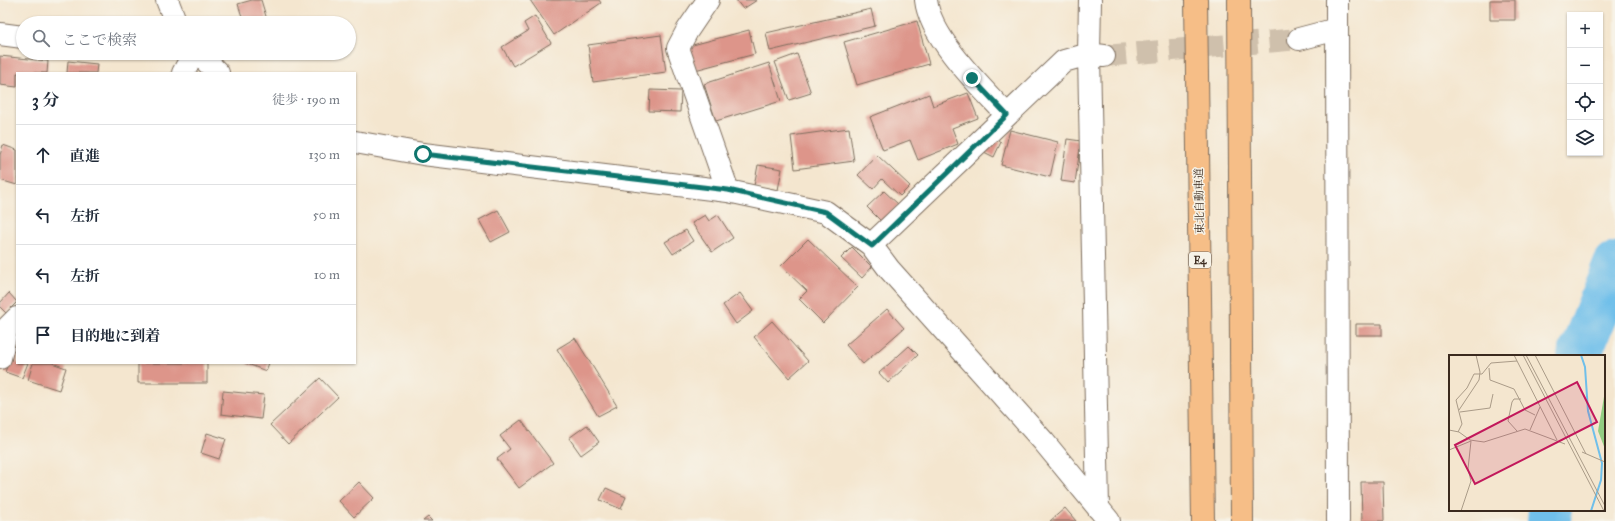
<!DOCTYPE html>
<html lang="ja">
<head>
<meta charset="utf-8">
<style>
	:root { --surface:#fff; --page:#f2f2f3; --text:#1f2937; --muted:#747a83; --line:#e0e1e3 }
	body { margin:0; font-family:"IM FELL Great Primer","Noto Serif JP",serif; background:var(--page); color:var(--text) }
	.controls { position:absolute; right:12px; top:12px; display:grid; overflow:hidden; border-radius:0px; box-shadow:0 1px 3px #0004 }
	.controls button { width:36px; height:36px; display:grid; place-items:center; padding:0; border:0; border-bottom:1px solid var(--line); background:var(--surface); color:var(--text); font:20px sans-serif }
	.stop { position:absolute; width:12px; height:12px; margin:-9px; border:3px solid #0f766e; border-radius:50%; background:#fff }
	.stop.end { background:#0f766e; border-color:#fff; box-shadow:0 1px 4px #0008 }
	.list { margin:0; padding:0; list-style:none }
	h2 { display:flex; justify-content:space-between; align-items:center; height:52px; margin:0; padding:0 16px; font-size:17px }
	h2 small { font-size:13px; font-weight:400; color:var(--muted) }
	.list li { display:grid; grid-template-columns:26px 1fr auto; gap:12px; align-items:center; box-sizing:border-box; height:60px; padding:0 16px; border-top:1px solid var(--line) }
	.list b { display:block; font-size:15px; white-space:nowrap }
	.list em { font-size:13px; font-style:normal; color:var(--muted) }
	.icon { flex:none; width:22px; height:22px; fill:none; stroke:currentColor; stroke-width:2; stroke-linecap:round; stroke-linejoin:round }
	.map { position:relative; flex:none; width:1615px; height:521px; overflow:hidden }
	.search { position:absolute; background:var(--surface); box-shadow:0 1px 3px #0004; left:16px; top:16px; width:340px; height:44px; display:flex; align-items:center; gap:10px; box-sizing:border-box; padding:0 14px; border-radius:22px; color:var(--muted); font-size:15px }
	.panel { position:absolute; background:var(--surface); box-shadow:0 1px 3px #0004; left:16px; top:72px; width:340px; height:292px; border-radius:0px }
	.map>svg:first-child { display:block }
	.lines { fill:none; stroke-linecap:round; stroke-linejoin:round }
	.river { stroke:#6fbfea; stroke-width:44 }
	.building { fill:#dd958a }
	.minor-tunnel { stroke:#cfc0ac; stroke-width:22; stroke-dasharray:22 11; stroke-linecap:butt }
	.minor-casing { stroke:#7c6c5c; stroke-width:24 }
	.highway-casing { stroke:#7c6c5c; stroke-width:24 }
	.minor { stroke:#fff; stroke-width:22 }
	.highway { stroke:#f6be87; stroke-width:22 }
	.route { stroke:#0f766e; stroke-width:5 }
	.labels { text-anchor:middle; stroke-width:3; stroke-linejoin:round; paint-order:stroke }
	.shield { fill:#f7f3e8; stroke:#73665b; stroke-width:1 }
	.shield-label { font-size:10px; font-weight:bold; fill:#3b2a1e }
	.street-label { font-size:11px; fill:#3b2a1e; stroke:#f7f3e8 }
	.inset-river { fill:none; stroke:#6fbfea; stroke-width:2 }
	.inset-road { fill:none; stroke:#aa9b88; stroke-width:1 }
	.view { fill:#c2185b; fill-opacity:0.15; stroke:#c2185b; stroke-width:2 }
	.inset-edge { fill:none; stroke:#3b2a1e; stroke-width:2 }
</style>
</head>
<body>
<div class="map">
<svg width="1615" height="521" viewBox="0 0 1615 521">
	<rect width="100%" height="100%" fill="#f7f3e8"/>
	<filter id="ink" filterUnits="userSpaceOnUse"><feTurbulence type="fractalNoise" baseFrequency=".025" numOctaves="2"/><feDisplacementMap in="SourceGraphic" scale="8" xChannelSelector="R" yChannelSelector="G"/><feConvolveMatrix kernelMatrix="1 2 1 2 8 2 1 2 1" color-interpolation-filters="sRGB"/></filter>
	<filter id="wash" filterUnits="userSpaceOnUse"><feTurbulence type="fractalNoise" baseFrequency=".012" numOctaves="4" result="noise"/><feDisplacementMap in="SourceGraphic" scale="16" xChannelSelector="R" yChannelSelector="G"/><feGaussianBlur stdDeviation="0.9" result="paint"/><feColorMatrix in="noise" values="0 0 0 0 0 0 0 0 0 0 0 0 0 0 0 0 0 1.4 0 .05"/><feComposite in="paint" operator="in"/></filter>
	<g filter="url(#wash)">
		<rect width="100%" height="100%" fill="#f4e6cf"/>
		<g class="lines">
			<!-- river -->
			<path class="river" d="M1579 356 1615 264
				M1549 521 1550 510"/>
		</g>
		<g id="blocks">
			<!-- building -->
			<path class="building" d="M252 0H261L268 23H244L238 4Z
				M530 0H599L601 3 554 35Z
				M736 0H757L743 9Z
				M1490 0H1515V20H1490Z
				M871 9 875 26 770 51 766 33Z
				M535 16 551 43 513 66 502 47 528 31 524 23Z
				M917 21 929 64 857 85 844 42Z
				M749 30 755 54 695 70 689 46Z
				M661 35 666 72 593 82 588 45Z
				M797 54 811 93 789 100 775 62Z
				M0 56 48 61 47 73H17V87L0 85Z
				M68 61 97 64 96 73H67Z
				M769 63 781 101 716 121 704 84Z
				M650 90 681 91 680 112 649 111Z
				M968 93 978 118 952 128 958 144 918 160 910 140 883 150 870 117 929 94 933 106Z
				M849 128 854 161 795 169 791 136Z
				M1010 130 1058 142 1050 177 1001 165Z
				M989 136 1001 142 994 157 982 151Z
				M1067 139 1081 141 1075 183 1061 181Z
				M3 145 17 150V185L0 180V155Z
				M877 155 910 186 900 196 882 179 873 189 858 175Z
				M758 165 782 169 778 190 754 186Z
				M884 191 899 205 882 222 867 207Z
				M498 210 510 232 491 242 479 220Z
				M705 215 709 221 718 215 733 238 712 252 692 223Z
				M686 230 693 241 673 254 665 242Z
				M808 239 858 287 823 323 799 299 807 291 781 266Z
				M852 247 872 267 862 278 841 258Z
				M9 293 17 302 6 313 0 307V303Z
				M740 293 753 311 736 324 723 305Z
				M887 309 904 328 863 364 846 345Z
				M772 321 808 361 789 378 754 337Z
				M1356 324H1382V335H1356Z
				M575 338 617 406 598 416 557 349Z
				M909 346 918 355 888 383 879 373Z
				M13 351 17 353V363H28L22 378 5 372Z
				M33 363H52L66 368 59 390 28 380Z
				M138 363H207V383H138Z
				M245 363H269L266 371Z
				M320 378 338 397 288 444 270 425Z
				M223 391 264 395 261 419 221 414Z
				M521 420 553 463 519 488 497 459 510 449 500 436Z
				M587 425 599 442 581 455 569 438Z
				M207 433 226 439 219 459 201 453Z
				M359 482 374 498 354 517 339 501Z
				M1361 482H1383L1384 521H1362Z
				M606 488 626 497 621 509 600 500Z
				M1065 508 1076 521H1050Z
				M428 517 432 521H423Z"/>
		</g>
	</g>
	<g filter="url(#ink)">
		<use href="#blocks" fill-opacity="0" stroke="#7c6c5c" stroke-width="1"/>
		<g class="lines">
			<!-- minor-tunnel -->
			<path class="minor-tunnel" d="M1104 56 1299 39"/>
			<!-- minor casing -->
			<g class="minor-casing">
				<path id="minor" d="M167 0 176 23
					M708 0 687 31 678 48 728 191
					M926 0C930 38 981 87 1007 115
					M1090 0 1089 54 1098 508
					M1337 0 1338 521
					M0 34 23 37
					M1299 39 1337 29
					M198 53 218 73
					M183 73 194 53
					M355 142 423 154 728 191 826 212 871 245 889 269 1044 442 1109 521
					M871 245 1064 61 1089 54 1104 56
					M0 358 7 328 17 318"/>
			</g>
			<!-- highway casing -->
			<g class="highway-casing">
				<path id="highway" d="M1196 0 1203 521
					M1239 0 1242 521"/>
			</g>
			<!-- minor -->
			<use href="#minor" class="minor"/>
			<!-- highway -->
			<use href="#highway" class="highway"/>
		</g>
	</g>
	<g class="lines" filter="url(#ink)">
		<!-- route -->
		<path class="route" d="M423 154 728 190 826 212 872 246 1007 115 972 78"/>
	</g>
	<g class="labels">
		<!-- shield labels -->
		<rect class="shield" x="1189" y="252" width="22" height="16" rx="3"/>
		<g class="shield-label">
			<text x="1200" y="264">E4</text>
		</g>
		<!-- street labels -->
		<g class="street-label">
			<text transform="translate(1199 201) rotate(-91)" y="4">東北自動車道</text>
		</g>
	</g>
	<!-- overview -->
	<g transform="translate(1449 355)">
		<rect width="156" height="156" fill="#f4e6cf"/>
		<path d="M156 36V94L149 76Z" fill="#92cd82"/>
		<path class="inset-river" d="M132 0 136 12 139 56 153 108 152 125 142 156"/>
		<path class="inset-road" d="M65 0 108 85M74 0 155 156M77 0 156 151M86 0 137 99M40 13 41 25 65 34 76 55 86 60M10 55 30 25 31 17 27 0M11 57 41 53 44 39M0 75 10 77 21 85 35 87 76 74 116 89M81 75 91 52M68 76 59 66 63 47 65 44H72M9 77 13 69 7 45 18 33 25 19H33L42 8 68 6M0 95 22 86 19 114 22 126 12 156M133 97 156 107"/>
		<path class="view" d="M128 27 148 67 26 129 6 90Z"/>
		<rect width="156" height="156" class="inset-edge"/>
	</g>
</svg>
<div class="controls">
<button>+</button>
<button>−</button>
<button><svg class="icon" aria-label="locate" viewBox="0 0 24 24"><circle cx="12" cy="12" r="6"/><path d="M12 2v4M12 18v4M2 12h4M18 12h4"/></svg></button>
<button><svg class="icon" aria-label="layers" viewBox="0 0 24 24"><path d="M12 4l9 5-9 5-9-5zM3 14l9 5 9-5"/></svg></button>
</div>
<div class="stop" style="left:423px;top:154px"></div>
<div class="stop end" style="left:972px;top:78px"></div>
<div class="search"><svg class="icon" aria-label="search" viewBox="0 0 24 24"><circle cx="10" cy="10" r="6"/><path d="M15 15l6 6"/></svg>ここで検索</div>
<section class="panel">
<h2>3 分<small>徒歩 · 190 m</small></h2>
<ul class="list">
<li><svg class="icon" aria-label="ahead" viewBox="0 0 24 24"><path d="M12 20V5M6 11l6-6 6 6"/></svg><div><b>直進</b></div><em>130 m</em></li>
<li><svg class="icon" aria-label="left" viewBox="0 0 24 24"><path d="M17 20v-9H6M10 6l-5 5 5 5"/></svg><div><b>左折</b></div><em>50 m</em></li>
<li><svg class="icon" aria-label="left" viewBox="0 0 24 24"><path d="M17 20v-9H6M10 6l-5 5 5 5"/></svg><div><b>左折</b></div><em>10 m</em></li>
<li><svg class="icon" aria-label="arrive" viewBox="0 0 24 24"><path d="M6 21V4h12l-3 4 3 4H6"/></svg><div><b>目的地に到着</b></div></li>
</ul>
</section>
</div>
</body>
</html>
